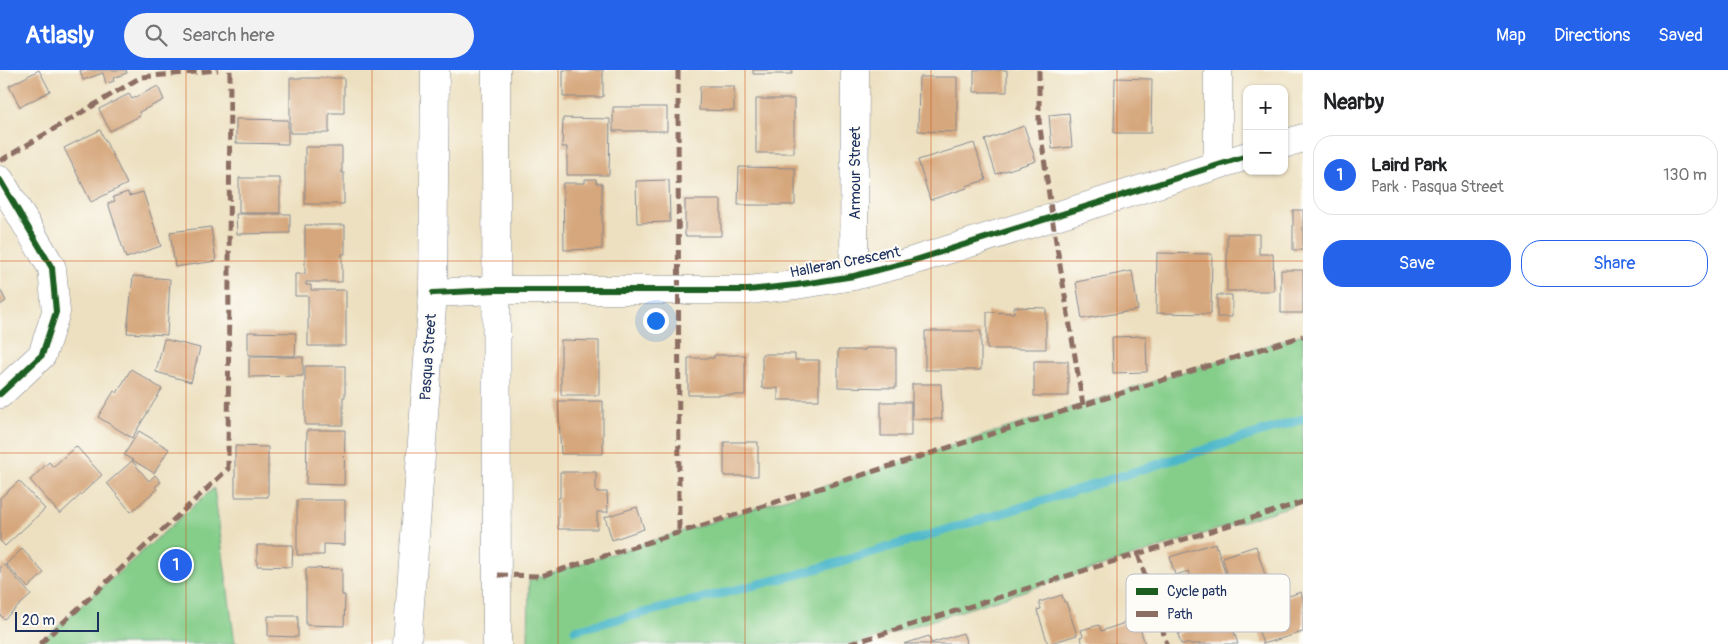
<!DOCTYPE html>
<html lang="en">
<head>
<meta charset="utf-8">
<style>
	:root { --surface:#fff; --page:#f2f2f2; --text:#202124; --muted:#757577; --line:#e0e0e0; --accent:#2563eb }
	body { margin:0; font-family:Pangolin,sans-serif; background:var(--page); color:var(--text) }
	.controls { position:absolute; right:15px; top:15px; display:grid; overflow:hidden; border-radius:10px; box-shadow:0 1px 4px #0004 }
	.controls button { width:45px; height:45px; display:grid; place-items:center; padding:0; border:0; border-bottom:1px solid var(--line); background:var(--surface); color:var(--text); font:25px sans-serif }
	.scale { position:absolute; left:15px; bottom:12px; width:84px; box-sizing:border-box; padding-left:5px; border:2px solid #1b2f5e; border-top:0; font-size:14px; line-height:18px; white-space:nowrap; color:#1b2f5e; -webkit-text-stroke:4px #fdfcf7; paint-order:stroke }
	.you { position:absolute; left:655px; top:250px; width:18px; height:18px; margin:-12px; border:4px solid #fff; border-radius:50%; background:#1a73e8; box-shadow:0 0 0 8px #1a73e833 }
	.badge { display:grid; place-items:center; width:32px; height:32px; border-radius:50%; background:var(--accent); color:#fff; font-size:16px; font-weight:700 }
	.pin { position:absolute; translate:-50% -50%; border:2px solid #fff; box-shadow:0 1px 5px #0006 }
	.list { margin:0; padding:0; list-style:none }
	h2 { display:flex; justify-content:space-between; align-items:center; height:65px; margin:0; padding:0 20px; font-size:21px }
	h2 small { font-size:16px; font-weight:400; color:var(--muted) }
	.list li { display:grid; grid-template-columns:32px 1fr auto; gap:15px; align-items:center; box-sizing:border-box; height:80px; margin:0 10px 10px; padding:0 10px; border:1px solid var(--line); border-radius:20px }
	.list b { display:block; font-size:19px; white-space:nowrap }
	.list p { margin:0; font-size:16px; white-space:nowrap; color:var(--muted) }
	.list em { font-size:16px; font-style:normal; color:var(--muted) }
	.actions { display:flex; gap:10px; padding:15px 20px }
	.actions a { flex:1; padding:11px 0; border:1px solid var(--accent); border-radius:20px; text-align:center; font-size:18px; color:var(--accent) }
	.actions .main { background:var(--accent); color:#fff }
	.icon { flex:none; width:28px; height:28px; fill:none; stroke:currentColor; stroke-width:2; stroke-linecap:round; stroke-linejoin:round }
	.map { position:relative; flex:none; width:1303px; height:574px; overflow:hidden }
	header { display:flex; align-items:center; gap:30px; box-sizing:border-box; height:70px; padding:0 25px; background:var(--accent); color:#fff }
	header strong { font-size:24px }
	nav { display:flex; gap:28px; margin-inline-start:auto; font-size:18px }
	.search { width:350px; height:45px; background:var(--page); display:flex; align-items:center; gap:12px; box-sizing:border-box; padding:0 18px; border-radius:28px; color:var(--muted); font-size:19px }
	main { display:flex }
	aside { flex:1; background:var(--surface) }
	.map>svg:first-child { display:block }
	.green { fill:#85ce8a; stroke:#507e74 }
	.lines { fill:none; stroke-linecap:round; stroke-linejoin:round }
	.stream { stroke:#4db8ca; stroke-width:9 }
	.building { fill:#d6a77d }
	.minor-casing { stroke:#84888f; stroke-width:29 }
	.major-casing { stroke:#84888f; stroke-width:29 }
	.minor { stroke:#fff; stroke-width:28 }
	.major { stroke:#fff; stroke-width:28 }
	.quiet { stroke:#8d6e63; stroke-width:5; stroke-dasharray:10 5; stroke-linecap:butt }
	.cycleway-casing { stroke:#fdfcf7; stroke-width:9 }
	.cycleway { stroke:#1b5e20; stroke-width:6 }
	.grid { fill:none; stroke:#d45514; stroke-width:1; stroke-opacity:0.55 }
	.labels { text-anchor:middle; stroke-width:4; stroke-linejoin:round; paint-order:stroke }
	.street-label { font-size:15px; fill:#1b2f5e; stroke:#fdfcf7 }
	.key { fill:#fdfcf7; stroke:#b9bec9; stroke-width:1 }
	.key-label { font-size:14px; fill:#1b2f5e }
</style>
</head>
<body>
<header>
<strong>Atlasly</strong>
<div class="search"><svg class="icon" aria-label="search" viewBox="0 0 24 24"><circle cx="10" cy="10" r="6"/><path d="M15 15l6 6"/></svg>Search here</div>
<nav><a>Map</a><a>Directions</a><a>Saved</a></nav>
</header>
<main>
<div class="map">
<svg width="1303" height="574" viewBox="0 0 1303 574">
	<rect width="100%" height="100%" fill="#fdfcf7"/>
	<filter id="ink" filterUnits="userSpaceOnUse"><feTurbulence type="fractalNoise" baseFrequency=".02" numOctaves="2"/><feDisplacementMap in="SourceGraphic" scale="10" xChannelSelector="R" yChannelSelector="G"/><feConvolveMatrix kernelMatrix="1 2 1 2 8 2 1 2 1" color-interpolation-filters="sRGB"/></filter>
	<filter id="wash" filterUnits="userSpaceOnUse"><feTurbulence type="fractalNoise" baseFrequency=".0096" numOctaves="4" result="noise"/><feDisplacementMap in="SourceGraphic" scale="20" xChannelSelector="R" yChannelSelector="G"/><feGaussianBlur stdDeviation="1.12" result="paint"/><feColorMatrix in="noise" values="0 0 0 0 0 0 0 0 0 0 0 0 0 0 0 0 0 1.4 0 .05"/><feComposite in="paint" operator="in"/></filter>
	<g filter="url(#wash)">
		<rect width="100%" height="100%" fill="#ede0c0"/>
		<!-- green -->
		<path class="green" d="M1303 264V432L858 574H528L529 510Z
			M214 418 235 573 245 574H38Z"/>
		<g class="lines">
			<!-- stream -->
			<path class="stream" d="M575 560 796 505 1006 442 1303 349"/>
		</g>
		<g id="blocks">
			<!-- building -->
			<path class="building" d="M39 0 50 21 20 37 9 16Z
				M80 0H126L127 3 113 8 114 11 106 14 103 3 83 10Z
				M563 0H603V27H563Z
				M753 0H792V4H753Z
				M974 0H1007V22H974Z
				M919 7H957V62L918 61Z
				M290 8H344V43H329V63H290Z
				M1115 8 1152 9 1151 63H1114Z
				M158 16 164 30 139 42 140 46 110 61 99 39 129 24 132 29Z
				M700 16H734V41L699 40Z
				M756 29H794V83H756Z
				M613 37H667V61H613Z
				M1069 43 1072 77 1052 79 1049 45Z
				M563 48 610 49 609 105H567V77H562Z
				M236 49 288 50V74L236 73Z
				M1024 56 1036 91 996 104 985 70Z
				M100 60 127 114 91 132 64 78Z
				M974 73 986 110 966 116 967 118 930 130 918 90Z
				M305 77H342V103H344V134H305Z
				M739 97 795 98V135H738Z
				M239 108H280V143H239Z
				M585 109H596V113H602V179L564 180 563 113H585Z
				M669 110 670 152 637 153 636 111Z
				M128 122 129 126 143 122 161 176 126 188 108 133 115 131 113 127Z
				M685 130H721V166H685Z
				M1293 140H1303V180H1293Z
				M236 144H290V163L237 164Z
				M305 155H345V184H342V212H306V215H311V220H346V276H308V226H295V204H305Z
				M211 157 216 191 175 197 170 162Z
				M1227 164H1259V184H1273L1274 221H1227Z
				M1157 183 1212 184 1211 244 1156 243Z
				M1281 200H1303V243H1281Z
				M1132 201 1138 240 1082 249 1076 212Z
				M133 206 170 209 167 265 127 263Z
				M0 219 6 231 0 235Z
				M1217 225H1232V247H1217Z
				M1014 237 1046 238V279H987V242L1014 243Z
				M925 261H981V300H925Z
				M248 262 296 263 295 286 248 285Z
				M1146 266 1147 302 1113 303 1112 267Z
				M164 269 200 278 191 312 156 302Z
				M561 270 599 271V325H561Z
				M865 278H896V318L838 317V280H865Z
				M762 284H795V290H819V330H778V318H762Z
				M714 285H745V325H688V288H714Z
				M249 287H303V306L249 307Z
				M1034 291H1068V326H1034Z
				M305 296H345V327H343V355H305Z
				M131 299 162 319 132 368 98 347 114 321 117 323Z
				M912 314H941L942 349H912Z
				M558 331H603V384H561Z
				M881 332H911V366H881Z
				M307 360H345L344 415 306 414Z
				M139 361 169 379 154 403 124 385Z
				M724 372H758V406H724Z
				M76 376 102 405 60 444 30 410 49 392 53 397Z
				M235 376 268 377V427H235Z
				M132 391 149 411 155 405 161 412 155 417 157 419 131 442 107 413Z
				M560 402H596V422H607L608 442H597V459H558V428H560Z
				M19 411 45 439 5 476 0 471V428Z
				M297 430H345V475L324 474V485H297Z
				M637 437 644 459 612 470 605 447Z
				M1215 473 1216 478 1217 477 1228 512 1196 522 1189 501 1175 505 1170 487Z
				M257 475H293L292 497 257 496Z
				M1256 476 1266 508 1232 519 1222 487Z
				M22 479 44 503 28 518 6 494Z
				M4 494 31 525 4 549 0 545V498Z
				M306 498 342 499V525H345L344 556 306 555Z
				M1301 522 1303 529V562L1263 574 1251 538Z
				M1062 525 1064 532H1066L1077 565 1048 574 1037 540 1041 539 1039 532Z
				M268 546H298V567L268 566Z
				M1229 546 1238 574H1181L1178 564Z
				M1137 549 1145 574H1083L1080 567 1083 566 1081 560 1099 555 1101 561Z
				M963 563 967 574H904L929 566 931 573Z"/>
		</g>
	</g>
	<g filter="url(#ink)">
		<use href="#blocks" fill-opacity="0" stroke="#84888f" stroke-width="1"/>
		<g class="lines">
			<!-- minor casing -->
			<g class="minor-casing">
				<path id="minor" d="M1218 0V95
					M1284 74 1303 68
					M0 110 52 198 56 242 42 285 0 324
					M854 206 855 0
					M433 223 495 220H748L796 215 854 206 909 192 1247 86"/>
			</g>
			<!-- major casing -->
			<g class="major-casing">
				<path id="major" d="M496 0 497 574
					M407 574 433 223 435 0"/>
			</g>
			<!-- minor -->
			<use href="#minor" class="minor"/>
			<!-- major -->
			<use href="#major" class="major"/>
			<!-- quiet -->
			<path class="quiet" d="M678 0 679 462
				M1039 0V50L1052 147 1083 335
				M0 91 141 7 218 0
				M1138 484 1167 574
				M498 505 541 506 1303 266
				M40 574 228 399 230 0
				M850 574 1303 432"/>
			<!-- cycleway casing -->
			<g class="cycleway-casing">
				<path id="cycleway" d="M0 110 52 198 56 242 42 285 0 324
					M433 223 495 220H748L796 215 854 206 909 192 1247 86"/>
			</g>
			<!-- cycleway -->
			<use href="#cycleway" class="cycleway"/>
		</g>
	</g>
	<!-- grid -->
	<path class="grid" d="M186 0V574M372 0V574M558 0V574M745 0V574M931 0V574M1117 0V574M0 191H1303M0 383H1303"/>
	<g class="labels">
		<!-- street labels -->
		<g class="street-label">
			<text transform="translate(855 103) rotate(-90)" y="5">Armour Street</text>
			<text transform="translate(845 192) rotate(-11)" y="5">Halleran Crescent</text>
			<text transform="translate(428 287) rotate(-86)" y="5">Pasqua Street</text>
		</g>
	</g>
	<!-- legend -->
	<rect x="1126" y="504" width="164" height="58" rx="8" class="key"/>
	<rect x="1136" y="518" width="22" height="7" fill="#1b5e20"/>
	<rect x="1136" y="541" width="22" height="6" fill="#8d6e63"/>
	<g class="key-label">
		<text x="1167" y="526">Cycle path</text>
		<text x="1167" y="549">Path</text>
	</g>
</svg>
<div class="controls">
<button>+</button>
<button>−</button>
</div>
<div class="scale">20 m</div>
<div class="you"></div>
<div class="pin badge" style="left:176px;top:495px">1</div>
</div>
<aside>
<h2>Nearby<small></small></h2>
<ul class="list">
<li><span class="badge">1</span><div><b>Laird Park</b><p>Park · Pasqua Street</p></div><em>130 m</em></li>
</ul>
<div class="actions"><a class="main">Save</a><a>Share</a></div>
</aside>
</main>
</body>
</html>
